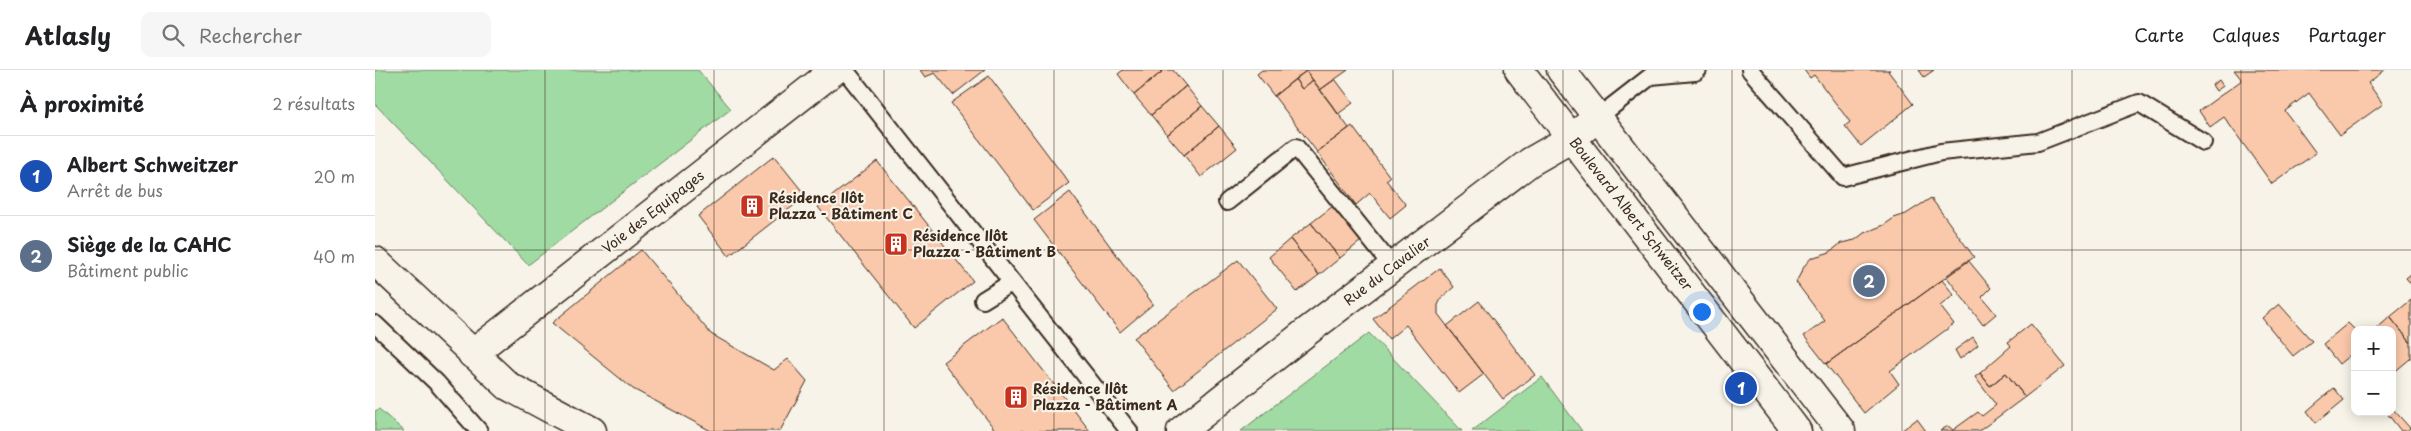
<!DOCTYPE html>
<html lang="fr">
<head>
<meta charset="utf-8">
<style>
	:root { --surface:#fff; --page:#f6f6f6; --text:#202124; --muted:#757577; --line:#e0e0e0; --accent:#c8321e }
	body { margin:0; font-family:"Playpen Sans",sans-serif; background:var(--page); color:var(--text) }
	.controls { position:absolute; right:15px; bottom:15px; display:grid; overflow:hidden; border-radius:10px; box-shadow:0 2px 12px #0003 }
	.controls button { width:45px; height:45px; display:grid; place-items:center; padding:0; border:0; border-bottom:1px solid var(--line); background:var(--surface); color:var(--text); font:25px sans-serif }
	.you { position:absolute; left:1326px; top:241px; width:18px; height:18px; margin:-12px; border:4px solid #fff; border-radius:50%; background:#1a73e8; box-shadow:0 0 0 8px #1a73e833 }
	.badge { display:grid; place-items:center; width:32px; height:32px; border-radius:50%; background:var(--accent); color:#fff; font-size:16px; font-weight:700 }
	.pin { position:absolute; translate:-50% -50%; border:2px solid #fff; box-shadow:0 1px 5px #0006 }
	.list { margin:0; padding:0; list-style:none }
	h2 { display:flex; justify-content:space-between; align-items:center; height:65px; margin:0; padding:0 20px; font-size:21px }
	h2 small { font-size:16px; font-weight:400; color:var(--muted) }
	.list li { display:grid; grid-template-columns:32px 1fr auto; gap:15px; align-items:center; box-sizing:border-box; height:80px; padding:0 20px; border-top:1px solid var(--line) }
	.list b { display:block; font-size:19px; white-space:nowrap }
	.list p { margin:0; font-size:16px; white-space:nowrap; color:var(--muted) }
	.list em { font-size:16px; font-style:normal; color:var(--muted) }
	.icon { flex:none; width:28px; height:28px; fill:none; stroke:currentColor; stroke-width:2; stroke-linecap:round; stroke-linejoin:round }
	.map { position:relative; flex:none; width:2036px; height:361px; overflow:hidden }
	header { display:flex; align-items:center; gap:30px; box-sizing:border-box; height:70px; padding:0 25px; background:var(--surface); border-bottom:1px solid var(--line) }
	header strong { font-size:24px }
	nav { display:flex; gap:28px; margin-inline-start:auto; font-size:18px }
	.search { width:350px; height:45px; background:var(--page); display:flex; align-items:center; gap:12px; box-sizing:border-box; padding:0 18px; border-radius:10px; color:var(--muted); font-size:19px }
	main { display:flex }
	aside { flex:1; background:var(--surface) }
	.map>svg:first-child { display:block }
	.green { fill:#9fdba2; stroke:#6d8260 }
	.building { fill:#fac8aa; stroke:#3b2a1e }
	.lines { fill:none; stroke-linecap:round; stroke-linejoin:round }
	.lane-casing { stroke:#3b2a1e; stroke-width:20 }
	.street-casing { stroke:#3b2a1e; stroke-width:31 }
	.secondary-casing { stroke:#3b2a1e; stroke-width:31 }
	.lane { stroke:#f7f3e8; stroke-width:16 }
	.street { stroke:#f7f3e8; stroke-width:28 }
	.secondary { stroke:#f7f3e8; stroke-width:28 }
	.grid { fill:none; stroke:#3b2a1e; stroke-width:1; stroke-opacity:0.55 }
	.labels { text-anchor:middle; stroke-width:4.5; stroke-linejoin:round; paint-order:stroke }
	.poi-label { font-size:14px; font-weight:bold; fill:#3b2a1e; stroke:#f7f3e8; text-anchor:start }
	.street-label { font-size:14px; fill:#3b2a1e; stroke:#f7f3e8 }
</style>
</head>
<body>
<header>
<strong>Atlasly</strong>
<div class="search"><svg class="icon" aria-label="search" viewBox="0 0 24 24"><circle cx="10" cy="10" r="6"/><path d="M15 15l6 6"/></svg>Rechercher</div>
<nav><a>Carte</a><a>Calques</a><a>Partager</a></nav>
</header>
<main>
<aside>
<h2>À proximité<small>2 résultats</small></h2>
<ul class="list">
<li><span class="badge" style="background:#1a4fb4">1</span><div><b>Albert Schweitzer</b><p>Arrêt de bus</p></div><em>20 m</em></li>
<li><span class="badge" style="background:#5c6f8a">2</span><div><b>Siège de la CAHC</b><p>Bâtiment public</p></div><em>40 m</em></li>
</ul>
</aside>
<div class="map">
<svg width="2036" height="361" viewBox="0 0 2036 361">
	<rect width="100%" height="100%" fill="#f7f3e8"/>
	<filter id="ink" filterUnits="userSpaceOnUse"><feTurbulence type="fractalNoise" baseFrequency=".02" numOctaves="2"/><feDisplacementMap in="SourceGraphic" scale="10" xChannelSelector="R" yChannelSelector="G"/><feConvolveMatrix kernelMatrix="1 2 1 2 8 2 1 2 1" color-interpolation-filters="sRGB"/></filter>
	<g filter="url(#ink)">
		<!-- green -->
		<path class="green" d="M0 0H323L356 39 153 195 0 34Z
			M994 263 1087 361H866Z
			M1167 307 1207 361H1097Z
			M4 339 29 361H0V341Z"/>
		<!-- building -->
		<path class="building" d="M545 0H610L578 25 560 3 550 7Z
			M748 0H789L759 25 743 4Z
			M789 0H798L811 16 776 45 759 25Z
			M887 0H973L945 20 931 1 899 26 882 4Z
			M1429 0H1515L1513 1 1538 34 1486 76 1470 56 1475 52 1439 5 1435 8Z
			M1544 0H1559L1549 7Z
			M1859 0H2010L1993 13 2008 34 1965 65 1934 23 1910 41 1941 83 1897 114 1849 47 1835 57 1824 41 1867 10Z
			M931 1 938 10 927 19 920 9Z
			M614 6 694 113 658 140 576 33Z
			M920 9 927 19 938 10 974 58 942 82 899 26Z
			M960 9 978 33 963 44 945 20Z
			M1844 10 1848 16 1841 21 1837 15Z
			M811 16 827 36 792 65 776 45Z
			M827 36 844 56 809 85 792 65Z
			M844 56 862 78 826 107 809 85Z
			M977 56 1015 107 1011 110 1031 135 1015 148 995 123 981 135 942 82Z
			M399 86 431 126 354 186 323 146Z
			M502 91 598 211 539 258 443 137Z
			M695 122 778 234 745 262 659 150Z
			M1556 128 1599 187 1451 294 1429 266 1450 251 1421 212 1430 195 1436 188 1455 182 1466 173 1480 170 1489 163 1509 155 1519 148 1531 144Z
			M958 136 986 171 965 188 936 153Z
			M936 153 965 188 944 205 915 169Z
			M915 169 944 205 922 222 894 187Z
			M266 180 336 264 399 300 413 289 432 311 405 361H336L258 319 177 253Z
			M863 190 902 239 799 320 759 268Z
			M1593 190 1616 218 1607 227 1621 244 1608 255 1571 206Z
			M1065 198 1079 217 1067 227 1063 235V244L1109 304 1084 323 1031 255 1014 269 998 249Z
			M2036 204V214L2031 208Z
			M1567 210 1579 225 1565 236 1579 254 1515 301 1524 314 1489 343 1451 294Z
			M2036 230V273L2015 247Z
			M1104 231 1160 305 1128 329 1072 256Z
			M1904 234 1937 271 1918 286 1887 248Z
			M627 247 715 361H621L568 292Z
			M2015 247 2036 273V288L2017 304V260H2000Z
			M1973 253 1980 260V292L1975 285 1964 294 1948 274Z
			M1656 254 1690 296 1650 327 1631 303 1615 316 1605 303 1636 276 1633 272Z
			M1598 267 1603 275 1585 289 1580 280Z
			M1605 303 1615 316 1631 303 1650 327 1604 361H1565L1573 356 1578 360 1603 342 1607 346 1621 335 1600 307Z
			M1959 318 1969 330 1941 353 1932 341Z
			M2017 338 2035 358 2032 361H2026L2011 342H2017Z
			M1542 349 1551 361H1526Z"/>
		<g class="lines">
			<!-- lane casing -->
			<g class="lane-casing">
				<path id="lane" d="M470 0 754 361
					M1375 0 1468 107 1566 82 1663 72 1764 33 1828 72
					M1222 48 1276 6 1320 2 1323 0
					M852 132 921 77 1017 196
					M608 230 637 212
					M0 254 62 313 104 361"/>
			</g>
			<!-- street casing -->
			<g class="street-casing">
				<path id="street" d="M0 191 133 316 217 361
					M97 284 460 0
					M806 361 930 263 1155 92 1197 68 1222 48"/>
			</g>
			<!-- secondary casing -->
			<g class="secondary-casing">
				<path id="secondary" d="M1144 0 1422 361
					M1186 0 1466 361"/>
			</g>
			<!-- lane -->
			<use href="#lane" class="lane"/>
			<!-- street -->
			<use href="#street" class="street"/>
			<!-- secondary -->
			<use href="#secondary" class="secondary"/>
		</g>
	</g>
	<!-- grid -->
	<path class="grid" d="M170 0V361M339 0V361M509 0V361M679 0V361M848 0V361M1018 0V361M1188 0V361M1357 0V361M1527 0V361M1697 0V361M1866 0V361M0 180H2036"/>
	<!-- icons -->
	<defs>
		<g id="building-square" transform="scale(1.25)"><rect x="-9" y="-9" width="18" height="18" rx="4" fill="#c8321e" stroke="#f7f3e8"/><path d="M-4-6H4V6H1V3H-1V6H-4ZM-2.5-4.3h1.7v1.8h-1.7ZM.8-4.3h1.7v1.8H.8ZM-2.5-1h1.7V.8h-1.7ZM.8-1h1.7V.8H.8Z" fill="#fff"/></g>
	</defs>
	<g fill-rule="evenodd">
		<use href="#building-square" x="377" y="136"/>
		<use href="#building-square" x="521" y="174"/>
		<use href="#building-square" x="641" y="327"/>
	</g>
	<g class="labels">
		<!-- poi labels -->
		<g class="poi-label">
			<text x="394" y="133">Résidence Ilôt<tspan x="394" dy="16">Plazza - Bâtiment C</tspan></text>
			<text x="538" y="171">Résidence Ilôt<tspan x="538" dy="16">Plazza - Bâtiment B</tspan></text>
			<text x="658" y="324">Résidence Ilôt<tspan x="658" dy="16">Plazza - Bâtiment A</tspan></text>
		</g>
		<!-- street labels -->
		<g class="street-label">
			<text transform="translate(278 142) rotate(-38)" y="5">Voie des Equipages</text>
			<text transform="translate(1256 144) rotate(52)" y="5">Boulevard Albert Schweitzer</text>
			<text transform="translate(1012 201) rotate(-37)" y="5">Rue du Cavalier</text>
		</g>
	</g>
</svg>
<div class="controls">
<button>+</button>
<button>−</button>
</div>
<div class="you"></div>
<div class="pin badge" style="left:1366px;top:318px;background:#1a4fb4">1</div>
<div class="pin badge" style="left:1494px;top:211px;background:#5c6f8a">2</div>
</div>
</main>
</body>
</html>
